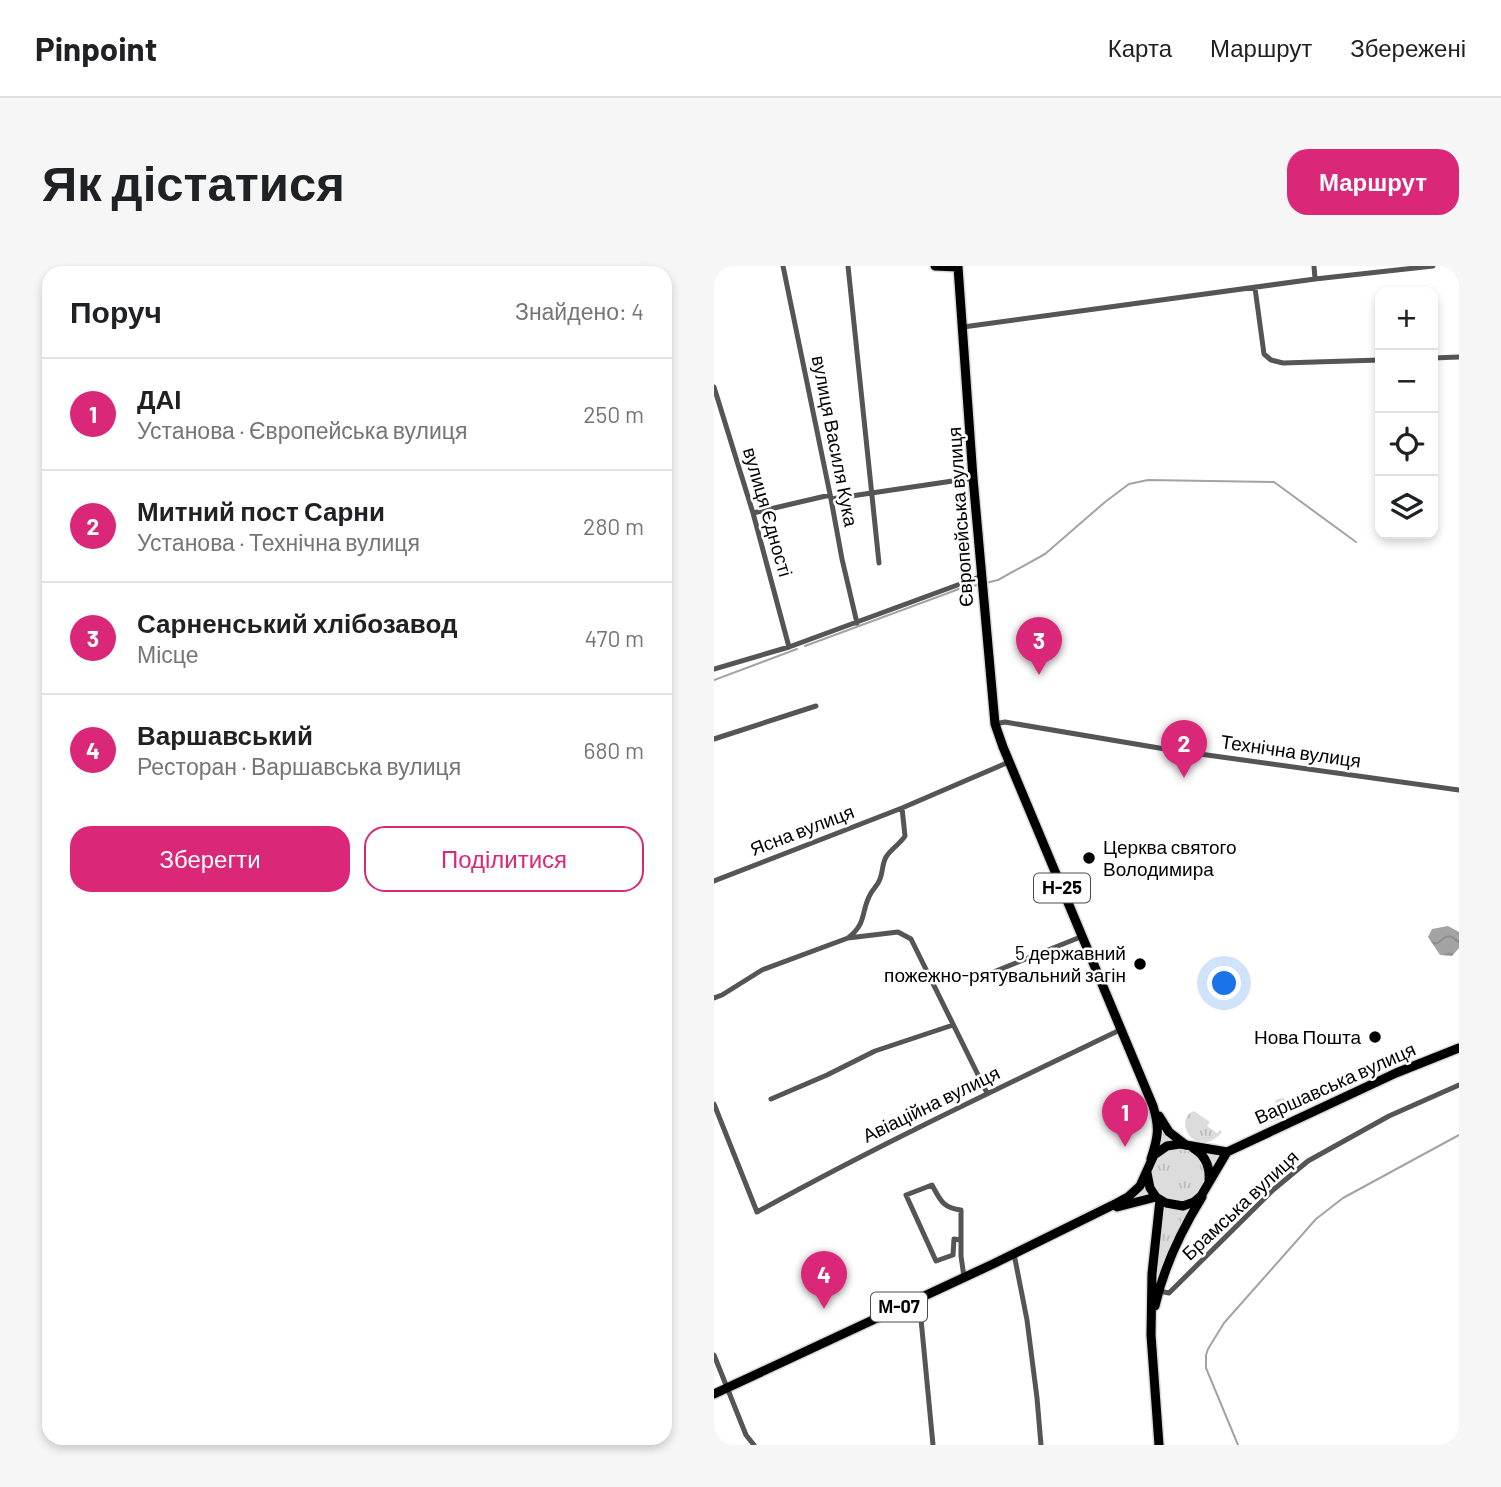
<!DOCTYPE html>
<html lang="uk">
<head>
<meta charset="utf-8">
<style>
	:root { --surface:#fff; --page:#f6f6f6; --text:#202124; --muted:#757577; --line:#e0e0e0; --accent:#db2777 }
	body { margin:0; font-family:Barlow,sans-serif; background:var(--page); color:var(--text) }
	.controls { position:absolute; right:21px; top:21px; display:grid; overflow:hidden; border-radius:14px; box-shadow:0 4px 10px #0003 }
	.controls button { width:63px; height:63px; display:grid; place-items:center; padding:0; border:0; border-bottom:2px solid var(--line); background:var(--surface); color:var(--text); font:35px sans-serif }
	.you { position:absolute; left:511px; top:718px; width:24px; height:24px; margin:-18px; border:5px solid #fff; border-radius:50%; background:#1a73e8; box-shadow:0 0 0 10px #1a73e833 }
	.badge { display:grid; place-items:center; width:46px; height:46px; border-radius:50%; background:var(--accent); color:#fff; font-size:23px; font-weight:700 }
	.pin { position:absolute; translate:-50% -58px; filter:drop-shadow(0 2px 4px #0008) }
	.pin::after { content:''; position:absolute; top:37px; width:24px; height:21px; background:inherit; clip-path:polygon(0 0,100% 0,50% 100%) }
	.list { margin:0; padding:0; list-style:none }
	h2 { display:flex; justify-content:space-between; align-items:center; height:91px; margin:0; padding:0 28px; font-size:30px }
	h2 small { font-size:23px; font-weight:400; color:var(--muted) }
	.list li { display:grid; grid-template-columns:46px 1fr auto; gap:21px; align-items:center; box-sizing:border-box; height:112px; padding:0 28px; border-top:2px solid var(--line) }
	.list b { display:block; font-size:26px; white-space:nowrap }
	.list p { margin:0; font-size:23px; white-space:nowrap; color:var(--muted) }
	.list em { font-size:23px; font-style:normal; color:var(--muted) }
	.actions { display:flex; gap:14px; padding:21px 28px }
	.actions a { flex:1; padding:16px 0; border:2px solid var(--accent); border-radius:21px; text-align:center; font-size:24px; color:var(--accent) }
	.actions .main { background:var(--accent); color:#fff }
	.icon { flex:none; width:38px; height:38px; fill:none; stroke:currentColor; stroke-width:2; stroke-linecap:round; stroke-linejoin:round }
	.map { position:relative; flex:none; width:745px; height:1179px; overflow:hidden; border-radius:21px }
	header { display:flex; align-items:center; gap:42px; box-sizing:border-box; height:98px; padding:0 35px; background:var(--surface); border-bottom:2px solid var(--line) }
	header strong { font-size:33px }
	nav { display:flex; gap:38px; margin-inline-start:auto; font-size:24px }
	.intro { display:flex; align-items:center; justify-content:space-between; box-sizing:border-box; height:168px; padding:0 42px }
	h1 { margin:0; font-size:49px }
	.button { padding:18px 32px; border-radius:21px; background:var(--accent); color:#fff; font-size:24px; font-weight:700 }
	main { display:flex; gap:42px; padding:0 42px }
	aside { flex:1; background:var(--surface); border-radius:21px; box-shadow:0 4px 10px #0003 }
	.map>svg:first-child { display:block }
	.grass { fill:url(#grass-tufts) }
	.water { fill:url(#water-waves) }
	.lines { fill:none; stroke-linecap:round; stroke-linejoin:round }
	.stream { stroke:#a3a3a3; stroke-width:2 }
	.primary-casing { stroke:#dbdbdb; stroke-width:12 }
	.trunk-casing { stroke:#dbdbdb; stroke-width:12 }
	.minor { stroke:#555; stroke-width:5 }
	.primary { stroke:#000; stroke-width:9 }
	.trunk { stroke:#000; stroke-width:9 }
	.poi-dot { fill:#000; stroke:#fff; stroke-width:2.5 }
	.labels { text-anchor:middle; stroke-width:5; stroke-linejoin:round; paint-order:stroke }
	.shield { fill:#fff; stroke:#4c4c4c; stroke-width:2 }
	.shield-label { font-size:18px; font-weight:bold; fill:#000 }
	.street-label { font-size:19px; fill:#000; stroke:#fff }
	.poi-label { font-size:19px; fill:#000; stroke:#fff; text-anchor:end }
</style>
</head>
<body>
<header>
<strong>Pinpoint</strong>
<nav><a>Карта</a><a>Маршрут</a><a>Збережені</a></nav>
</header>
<div class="intro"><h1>Як дістатися</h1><a class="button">Маршрут</a></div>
<main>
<aside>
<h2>Поруч<small>Знайдено: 4</small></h2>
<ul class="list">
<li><span class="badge">1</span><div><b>ДАІ</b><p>Установа · Європейська вулиця</p></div><em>250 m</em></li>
<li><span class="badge">2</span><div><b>Митний пост Сарни</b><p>Установа · Технічна вулиця</p></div><em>280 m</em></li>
<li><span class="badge">3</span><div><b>Сарненський хлібозавод</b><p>Місце</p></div><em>470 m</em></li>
<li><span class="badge">4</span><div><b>Варшавський</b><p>Ресторан · Варшавська вулиця</p></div><em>680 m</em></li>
</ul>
<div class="actions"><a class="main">Зберегти</a><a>Поділитися</a></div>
</aside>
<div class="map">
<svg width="745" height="1179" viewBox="0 0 745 1179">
	<defs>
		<pattern id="grass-tufts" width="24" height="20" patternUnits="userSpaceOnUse" patternTransform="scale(1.75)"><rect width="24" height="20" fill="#dcdcdc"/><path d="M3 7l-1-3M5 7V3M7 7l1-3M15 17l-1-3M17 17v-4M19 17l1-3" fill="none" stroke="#bbb"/></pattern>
		<pattern id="water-waves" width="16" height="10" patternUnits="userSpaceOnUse" patternTransform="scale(1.75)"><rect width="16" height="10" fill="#a3a3a3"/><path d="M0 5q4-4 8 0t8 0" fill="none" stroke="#8b8b8b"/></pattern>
	</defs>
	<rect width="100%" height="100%" fill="#fff"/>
	<!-- grass -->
	<path class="grass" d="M569 832 574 835 576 843C568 857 557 857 542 856L550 851 562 836 561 834Z
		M480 845 496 856 493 860 503 867 506 864 508 866C483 896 457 854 480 845Z
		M451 860 472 878 513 886 467 966 439 1051 446 934 407 940 425 920 444 863Z"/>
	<!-- water -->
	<path class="water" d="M734 660 745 666V682L738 690 726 689 714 671 718 663Z"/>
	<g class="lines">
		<!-- stream -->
		<path class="stream" d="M272 317 284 314 331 288 391 236 415 218 434 214 560 216 642 276
			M91 380 245 323 263 319
			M0 414 83 383
			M524 1179 492 1102V1089L494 1083 510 1057 602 953 629 932 745 869"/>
		<!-- primary casing -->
		<g class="primary-casing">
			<path id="primary" d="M221 0 244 1 259 212 281 458 289 481 439 840C446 862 444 872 437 893
				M445 850 455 866 472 879
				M441 1040C450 1000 467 965 488 931
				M445 1179 437 1069 438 1008 446 934"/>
		</g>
		<!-- trunk casing -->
		<g class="trunk-casing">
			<path id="trunk" d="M479 882C491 889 496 900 495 914
				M513 886 682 807 745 782
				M433 907 436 922 442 931 452 937 469 940 480 936 487 930 513 886
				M403 941 442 931
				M0 1128 279 998 403 937 414 931 426 920 440 889 453 880 466 878 513 886"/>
		</g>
		<!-- minor -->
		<path class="minor" d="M69 0 117 233 128 293 143 357
			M134 0 165 297
			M600 0 601 13
			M541 22 550 88 557 94 569 97 666 94
			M249 61 601 13 719 0
			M719 92 745 91
			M0 121 39 247 75 381
			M117 233 259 212
			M39 247 116 229
			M0 403 75 381 268 310
			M281 458 291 456 457 484 745 524
			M0 473 102 440
			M0 615 188 542 295 496
			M134 672 184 666 197 673 273 827
			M262 713 369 670
			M0 732 8 729 48 704 134 672C154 656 146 646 157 627 160 622 164 619 166 613 169 606 168 598 172 591 177 583 186 578 191 570L188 542
			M57 833 113 809 161 785 239 759
			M0 838 43 946C162 880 285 822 408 763
			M246 974 240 973 239 989 222 995 192 929 218 919C226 933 228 942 247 944V990L250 1011
			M300 988 313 1054 323 1132 327 1179
			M445 1025 455 1027 559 924 594 895 675 850 745 819
			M205 1032 219 1179
			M0 1089 32 1169 40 1179"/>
		<!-- primary -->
		<use href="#primary" class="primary"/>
		<!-- trunk -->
		<use href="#trunk" class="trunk"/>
	</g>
	<!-- markers -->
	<g class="poi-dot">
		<circle cx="375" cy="592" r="7"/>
		<circle cx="426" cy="698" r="7"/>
		<circle cx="661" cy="771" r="7"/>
	</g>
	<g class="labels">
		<!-- shield labels -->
		<g class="shield">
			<rect x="320" y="607.5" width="56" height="29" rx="5"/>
			<rect x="157" y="1026.5" width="56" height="29" rx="5"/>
		</g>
		<g class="shield-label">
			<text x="348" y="628">Н-25</text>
			<text x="185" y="1047">М-07</text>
		</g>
		<!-- street labels -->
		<g class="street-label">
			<text transform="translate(121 175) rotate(79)" y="7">вулиця Василя Кука</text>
			<text transform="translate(54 246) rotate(74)" y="7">вулиця Єдності</text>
			<text transform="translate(246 251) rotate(-94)" y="7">Європейська вулиця</text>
			<text transform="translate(577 485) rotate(8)" y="7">Технічна вулиця</text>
			<text transform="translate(88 564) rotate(-21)" y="7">Ясна вулиця</text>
			<text transform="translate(621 817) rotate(-24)" y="7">Варшавська вулиця</text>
			<text transform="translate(217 838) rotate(-26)" y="7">Авіаційна вулиця</text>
			<text transform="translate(526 939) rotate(-43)" y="7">Брамська вулиця</text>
		</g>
		<!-- poi labels -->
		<g class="poi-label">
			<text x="389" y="588" text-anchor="start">Церква святого<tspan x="389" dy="22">Володимира</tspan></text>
			<text x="412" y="694">5 державний<tspan x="412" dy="22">пожежно-рятувальний загін</tspan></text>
			<text x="647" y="778">Нова Пошта</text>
		</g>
	</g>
</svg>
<div class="controls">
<button>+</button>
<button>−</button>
<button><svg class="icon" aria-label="locate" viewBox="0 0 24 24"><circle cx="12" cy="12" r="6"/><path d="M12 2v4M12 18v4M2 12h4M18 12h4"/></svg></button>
<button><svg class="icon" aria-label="layers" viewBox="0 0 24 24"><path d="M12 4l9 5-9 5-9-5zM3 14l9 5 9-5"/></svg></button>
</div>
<div class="you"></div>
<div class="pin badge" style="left:411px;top:881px">1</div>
<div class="pin badge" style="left:470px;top:512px">2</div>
<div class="pin badge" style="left:325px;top:409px">3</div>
<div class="pin badge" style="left:110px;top:1043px">4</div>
</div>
</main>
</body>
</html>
